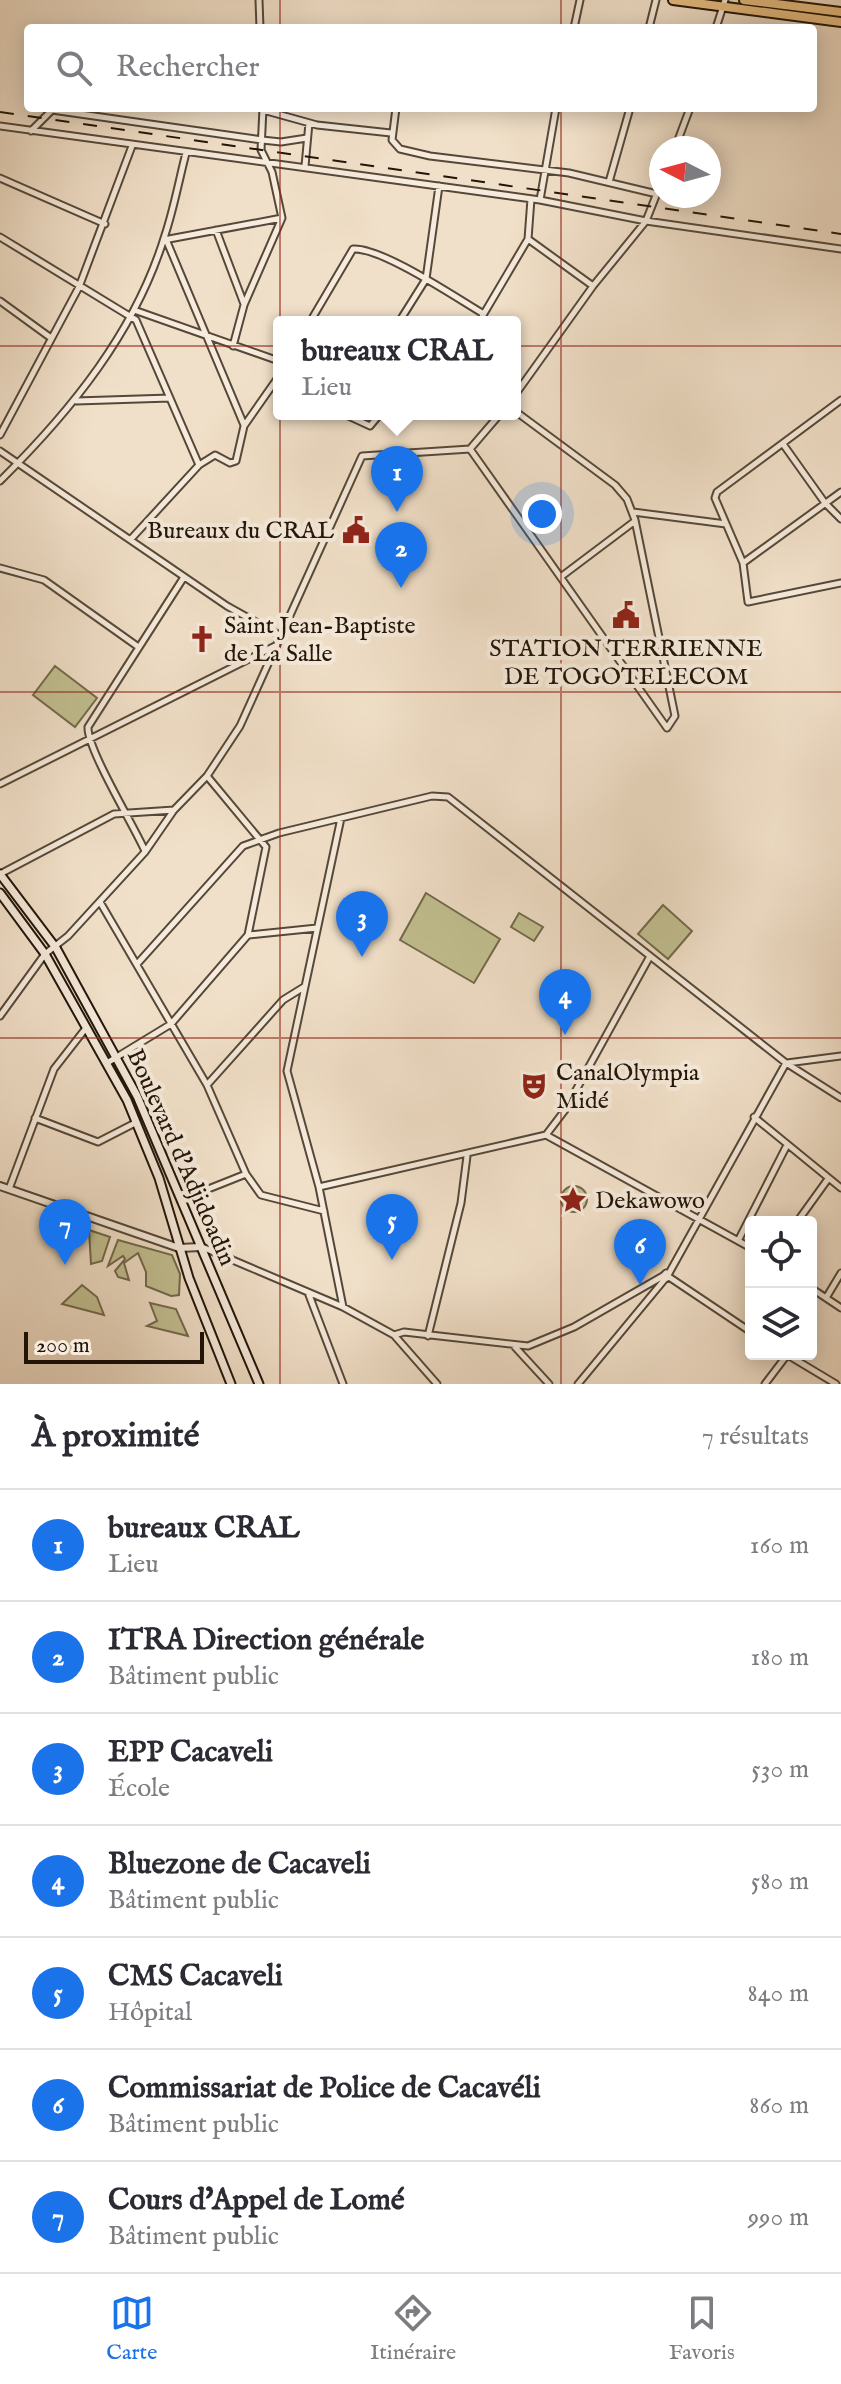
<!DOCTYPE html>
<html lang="fr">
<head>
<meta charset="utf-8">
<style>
	:root { --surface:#fff; --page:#f2f2f3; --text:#2b2b33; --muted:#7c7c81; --line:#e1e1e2; --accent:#1a73e8 }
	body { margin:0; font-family:"IM FELL English",serif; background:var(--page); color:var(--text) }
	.controls { position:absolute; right:24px; bottom:24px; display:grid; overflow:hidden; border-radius:8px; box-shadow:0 4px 20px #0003 }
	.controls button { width:72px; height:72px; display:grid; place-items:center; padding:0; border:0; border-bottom:2px solid var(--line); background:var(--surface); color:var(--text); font:40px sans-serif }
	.compass { position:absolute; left:649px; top:136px; width:72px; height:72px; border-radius:50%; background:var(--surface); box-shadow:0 4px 20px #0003; rotate:276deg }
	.scale { position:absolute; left:24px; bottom:20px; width:180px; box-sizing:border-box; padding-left:8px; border:4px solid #221508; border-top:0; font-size:22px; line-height:28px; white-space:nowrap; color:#221508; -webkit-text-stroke:6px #f6ebdc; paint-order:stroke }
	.you { position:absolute; left:542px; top:514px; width:28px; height:28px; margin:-20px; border:6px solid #fff; border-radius:50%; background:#1a73e8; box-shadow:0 0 0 12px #1a73e833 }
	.badge { display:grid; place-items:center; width:52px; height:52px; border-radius:50%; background:var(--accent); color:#fff; font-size:26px; font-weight:700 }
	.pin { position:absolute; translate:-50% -66px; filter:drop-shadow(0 2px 4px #0008) }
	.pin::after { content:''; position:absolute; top:42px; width:28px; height:24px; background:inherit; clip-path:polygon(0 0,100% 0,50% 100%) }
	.popup { position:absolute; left:273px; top:316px; width:248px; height:104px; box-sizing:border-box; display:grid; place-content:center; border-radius:8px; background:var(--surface); filter:drop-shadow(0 2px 6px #0005); font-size:26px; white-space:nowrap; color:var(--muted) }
	.popup b { font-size:30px; color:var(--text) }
	.popup::after { content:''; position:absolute; left:50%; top:100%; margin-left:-16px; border:16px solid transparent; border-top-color:var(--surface) }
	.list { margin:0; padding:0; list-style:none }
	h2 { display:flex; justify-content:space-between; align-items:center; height:104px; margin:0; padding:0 32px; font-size:34px }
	h2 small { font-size:26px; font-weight:400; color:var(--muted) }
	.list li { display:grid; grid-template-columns:52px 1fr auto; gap:24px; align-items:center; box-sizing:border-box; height:112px; padding:0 32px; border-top:2px solid var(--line) }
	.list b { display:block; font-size:30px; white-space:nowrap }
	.list p { margin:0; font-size:26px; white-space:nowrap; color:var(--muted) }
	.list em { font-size:26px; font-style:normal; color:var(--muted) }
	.icon { flex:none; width:44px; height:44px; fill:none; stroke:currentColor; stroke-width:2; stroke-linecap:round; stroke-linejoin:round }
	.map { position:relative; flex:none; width:841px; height:1384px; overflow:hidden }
	.search { position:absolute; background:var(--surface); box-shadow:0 4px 20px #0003; left:24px; right:24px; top:24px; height:88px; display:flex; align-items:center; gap:20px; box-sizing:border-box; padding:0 28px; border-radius:8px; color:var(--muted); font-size:30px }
	.sheet { height:888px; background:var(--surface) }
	nav { display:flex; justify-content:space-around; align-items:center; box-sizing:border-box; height:112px; border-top:2px solid var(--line); background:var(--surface); font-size:22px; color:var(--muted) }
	nav a { display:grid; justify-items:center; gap:4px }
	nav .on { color:var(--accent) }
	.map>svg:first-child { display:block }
	.green { fill:#c2c091; stroke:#726a4c; stroke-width:2 }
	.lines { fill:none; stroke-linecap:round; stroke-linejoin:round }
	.minor-casing { stroke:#564838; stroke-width:9 }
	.tertiary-casing { stroke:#564838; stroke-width:10 }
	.secondary-casing { stroke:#221508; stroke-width:11 }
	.trunk-casing { stroke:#221508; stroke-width:12 }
	.minor { stroke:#f6ebdc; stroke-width:5 }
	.tertiary { stroke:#f6ebdc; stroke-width:6 }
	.secondary { stroke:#f6ebdc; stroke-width:7 }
	.trunk { stroke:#e8c084; stroke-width:8 }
	.rail { stroke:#221508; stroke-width:2; stroke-dasharray:14 14; stroke-linecap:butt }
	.grid { fill:none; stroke:#8f2418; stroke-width:2; stroke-opacity:0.55 }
	.labels { text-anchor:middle; stroke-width:8; stroke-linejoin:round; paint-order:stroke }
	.poi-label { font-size:24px; fill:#221508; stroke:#f6ebdc; text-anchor:start }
	.street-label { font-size:24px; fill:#221508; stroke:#f6ebdc }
</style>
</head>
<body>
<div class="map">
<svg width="841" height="1384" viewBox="0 0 841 1384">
	<rect width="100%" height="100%" fill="#f1e0c9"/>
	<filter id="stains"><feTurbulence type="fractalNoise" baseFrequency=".0025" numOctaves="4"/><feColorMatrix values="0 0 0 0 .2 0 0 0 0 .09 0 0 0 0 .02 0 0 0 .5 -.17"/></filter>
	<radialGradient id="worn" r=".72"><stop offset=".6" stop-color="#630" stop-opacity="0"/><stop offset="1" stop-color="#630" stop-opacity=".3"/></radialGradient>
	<!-- green -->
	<path class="green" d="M55 666 97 698 75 727 33 695Z
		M426 893 500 939 474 983 400 940Z
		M663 905 692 931 668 959 638 934Z
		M519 913 543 927 534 941 511 927Z
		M561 1199a13 13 0 1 1 26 0a13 13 0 1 1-26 0Z
		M89 1230 110 1237 102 1261 91 1264Z
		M118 1240 172 1255 180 1274 179 1295 171 1296 146 1286V1272L138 1253 124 1263 129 1280 118 1277 115 1271 125 1259 123 1256 108 1266Z
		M82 1285 97 1297 104 1315 62 1304Z
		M150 1303 176 1309 188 1336 147 1326 157 1321Z"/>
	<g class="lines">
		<!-- minor casing -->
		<g class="minor-casing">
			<path id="minor" d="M259 0 260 28
				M574 28 580 0
				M649 28 656 0
				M716 28 725 0
				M396 108 392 140 400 149 430 156 569 173 657 194
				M263 110 317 125 391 133
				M0 126 540 200 646 221 841 249
				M31 131 52 110 262 140 281 142 307 138
				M675 148 690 108
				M305 166 309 123
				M0 178 105 224
				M609 182 630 108
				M540 200 556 108
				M216 230 244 304
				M0 237 136 320 199 465
				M165 237 244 425
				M169 239 282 218
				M528 239 593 286
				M0 301 51 338
				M134 310 279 361
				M310 322 353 249C381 247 455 297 482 313
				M399 322 426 279 439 186
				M479 322 528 239 531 199
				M233 346 244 305 282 218 272 172 261 150 263 108
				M515 395 593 286 646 221 661 183
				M841 400 717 492 715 498 743 563 748 602 841 583
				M76 401 170 398
				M344 414 370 426 380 414
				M0 435 79 287 132 146
				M783 444 825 503 841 519
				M470 449 667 728 675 716 635 520 627 499 615 485 515 411
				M0 451 227 606 281 636
				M0 481C71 411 136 331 165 235 174 208 179 180 186 153
				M633 512 726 524
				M131 539 199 465 215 455 230 463 236 461 244 426 279 376
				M743 563 841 492
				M0 568 44 580 137 646
				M562 576 635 521
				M0 784 277 645
				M341 818 287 1071 319 1187 343 1307
				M145 851C133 824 87 749 88 727L184 577
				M0 874 114 814 174 810
				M100 902 207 1085 246 1174 261 1195 324 1211
				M249 935 317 928
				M138 963 243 846 279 833 432 796 448 797 786 1063 841 1098
				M0 1016 45 954 68 936 145 852 174 810 207 776 240 726 362 456 470 449 500 414
				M107 1063 171 1024 248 935 266 847 207 776
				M787 1063 841 1056
				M207 1085 283 1000 304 987
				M754 1117 841 1188
				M35 1118 98 1142 135 1123
				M546 1135 565 1110 649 958
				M319 1187 546 1135 751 1248
				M9 1189 54 1069 86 1028
				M183 1199 246 1174
				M797 1222 828 1179
				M738 1241 786 1147
				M202 1247 343 1307 394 1335 437 1384
				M668 1275 786 1063
				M669 1277 751 1332
				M811 1288 841 1308
				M309 1295 343 1384
				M826 1298 841 1273
				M394 1335 404 1332 528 1346 574 1327 663 1276 665 1279 669 1277 666 1273 663 1276
				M428 1336 461 1203 467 1156
				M515 1347 549 1384
				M786 1354 836 1384
				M578 1384 665 1279
				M765 1384 787 1355"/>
		</g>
		<!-- tertiary casing -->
		<g class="tertiary-casing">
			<path id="tertiary" d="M0 1186 179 1248 201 1247"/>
		</g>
		<!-- secondary casing -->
		<g class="secondary-casing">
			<path id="secondary" d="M0 874 56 948 137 1096 259 1384
				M0 893 45 954 127 1100 159 1178 189 1278 231 1384"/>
		</g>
		<!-- trunk casing -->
		<g class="trunk-casing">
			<path id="trunk" d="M673 0 841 22
				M744 0 841 12"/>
		</g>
		<!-- minor -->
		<use href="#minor" class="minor"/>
		<!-- tertiary -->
		<use href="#tertiary" class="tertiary"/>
		<!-- secondary -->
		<use href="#secondary" class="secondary"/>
		<!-- trunk -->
		<use href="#trunk" class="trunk"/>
		<!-- rail -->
		<path class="rail" d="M0 112 841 234"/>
	</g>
	<!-- grid -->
	<path class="grid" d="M280 0V28M561 0V28M280 108V1384M561 108V1384M0 346H841M0 692H841M0 1038H841"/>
	<!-- icons -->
	<defs>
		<g id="civic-bare" transform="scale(2.16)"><path d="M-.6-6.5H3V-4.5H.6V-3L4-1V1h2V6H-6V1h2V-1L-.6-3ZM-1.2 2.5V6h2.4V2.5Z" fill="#8f2418" stroke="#f6ebdc" stroke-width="2.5" paint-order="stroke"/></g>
		<g id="church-bare" transform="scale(2.16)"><path d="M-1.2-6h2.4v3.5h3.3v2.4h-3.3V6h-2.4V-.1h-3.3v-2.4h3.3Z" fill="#8f2418" stroke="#f6ebdc" stroke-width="2.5" paint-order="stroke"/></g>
		<g id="theatre-bare" transform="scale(2.16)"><path d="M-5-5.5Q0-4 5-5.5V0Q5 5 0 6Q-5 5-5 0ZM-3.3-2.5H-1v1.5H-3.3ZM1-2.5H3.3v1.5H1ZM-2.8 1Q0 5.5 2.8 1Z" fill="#8f2418" stroke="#f6ebdc" stroke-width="2.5" paint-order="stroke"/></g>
		<g id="sight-bare" transform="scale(2.16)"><path d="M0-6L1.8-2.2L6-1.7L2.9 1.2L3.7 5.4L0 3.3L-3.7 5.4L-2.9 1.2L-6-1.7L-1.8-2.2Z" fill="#8f2418" stroke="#f6ebdc" stroke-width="2.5" paint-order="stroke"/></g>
	</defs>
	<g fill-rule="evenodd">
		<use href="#civic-bare" x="356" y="530"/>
		<use href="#civic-bare" x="626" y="615"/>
		<use href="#church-bare" x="202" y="639"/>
		<use href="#theatre-bare" x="534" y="1086"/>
		<use href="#sight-bare" x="573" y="1200"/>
	</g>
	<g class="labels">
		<!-- poi labels -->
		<g class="poi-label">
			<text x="334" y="538" text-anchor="end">Bureaux du CRAL</text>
			<text x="224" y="633">Saint Jean-Baptiste<tspan x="224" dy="28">de La Salle</tspan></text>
			<text x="626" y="656" text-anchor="middle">STATION TERRIENNE<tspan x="626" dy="28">DE TOGOTELECOM</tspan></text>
			<text x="556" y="1080">CanalOlympia<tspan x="556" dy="28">Midé</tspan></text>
			<text x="595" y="1208">Dekawowo</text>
		</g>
		<!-- street labels -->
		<g class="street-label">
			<text transform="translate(182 1157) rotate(66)" y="8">Boulevard d'Adjidoadin</text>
		</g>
	</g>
	<rect width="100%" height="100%" filter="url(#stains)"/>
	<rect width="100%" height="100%" fill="url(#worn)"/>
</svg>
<div class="controls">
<button><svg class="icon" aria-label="locate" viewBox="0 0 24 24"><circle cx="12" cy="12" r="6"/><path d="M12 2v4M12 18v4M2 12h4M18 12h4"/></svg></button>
<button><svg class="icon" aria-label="layers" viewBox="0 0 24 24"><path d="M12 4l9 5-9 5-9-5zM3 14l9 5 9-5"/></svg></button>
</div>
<svg class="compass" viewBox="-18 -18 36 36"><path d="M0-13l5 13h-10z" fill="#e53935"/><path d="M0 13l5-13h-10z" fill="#7c7c81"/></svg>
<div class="scale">200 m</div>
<div class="you"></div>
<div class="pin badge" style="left:397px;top:512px">1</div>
<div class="popup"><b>bureaux CRAL</b>Lieu</div>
<div class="pin badge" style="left:401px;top:588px">2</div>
<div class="pin badge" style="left:362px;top:957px">3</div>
<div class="pin badge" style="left:565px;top:1035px">4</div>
<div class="pin badge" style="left:392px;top:1260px">5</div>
<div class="pin badge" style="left:640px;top:1285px">6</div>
<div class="pin badge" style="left:65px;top:1265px">7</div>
<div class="search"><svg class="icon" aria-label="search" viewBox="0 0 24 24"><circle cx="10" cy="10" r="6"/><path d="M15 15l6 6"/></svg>Rechercher</div>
</div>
<section class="sheet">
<h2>À proximité<small>7 résultats</small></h2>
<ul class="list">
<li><span class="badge">1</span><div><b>bureaux CRAL</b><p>Lieu</p></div><em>160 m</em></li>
<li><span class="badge">2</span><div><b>ITRA Direction générale</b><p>Bâtiment public</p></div><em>180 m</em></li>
<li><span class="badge">3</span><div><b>EPP Cacaveli</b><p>École</p></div><em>530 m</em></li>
<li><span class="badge">4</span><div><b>Bluezone de Cacaveli</b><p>Bâtiment public</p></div><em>580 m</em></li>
<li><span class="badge">5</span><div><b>CMS Cacaveli</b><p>Hôpital</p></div><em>840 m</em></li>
<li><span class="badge">6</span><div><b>Commissariat de Police de Cacavéli</b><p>Bâtiment public</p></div><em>860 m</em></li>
<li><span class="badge">7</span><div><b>Cours d'Appel de Lomé</b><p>Bâtiment public</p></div><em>990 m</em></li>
</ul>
</section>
<nav>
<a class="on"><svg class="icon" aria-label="map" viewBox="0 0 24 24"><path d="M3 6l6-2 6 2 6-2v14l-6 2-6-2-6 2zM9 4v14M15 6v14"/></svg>Carte</a>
<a><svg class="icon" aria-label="directions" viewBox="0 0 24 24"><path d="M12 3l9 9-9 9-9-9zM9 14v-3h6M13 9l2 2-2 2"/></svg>Itinéraire</a>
<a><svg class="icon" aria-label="saved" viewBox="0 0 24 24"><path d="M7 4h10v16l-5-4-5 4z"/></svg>Favoris</a>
</nav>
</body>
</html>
